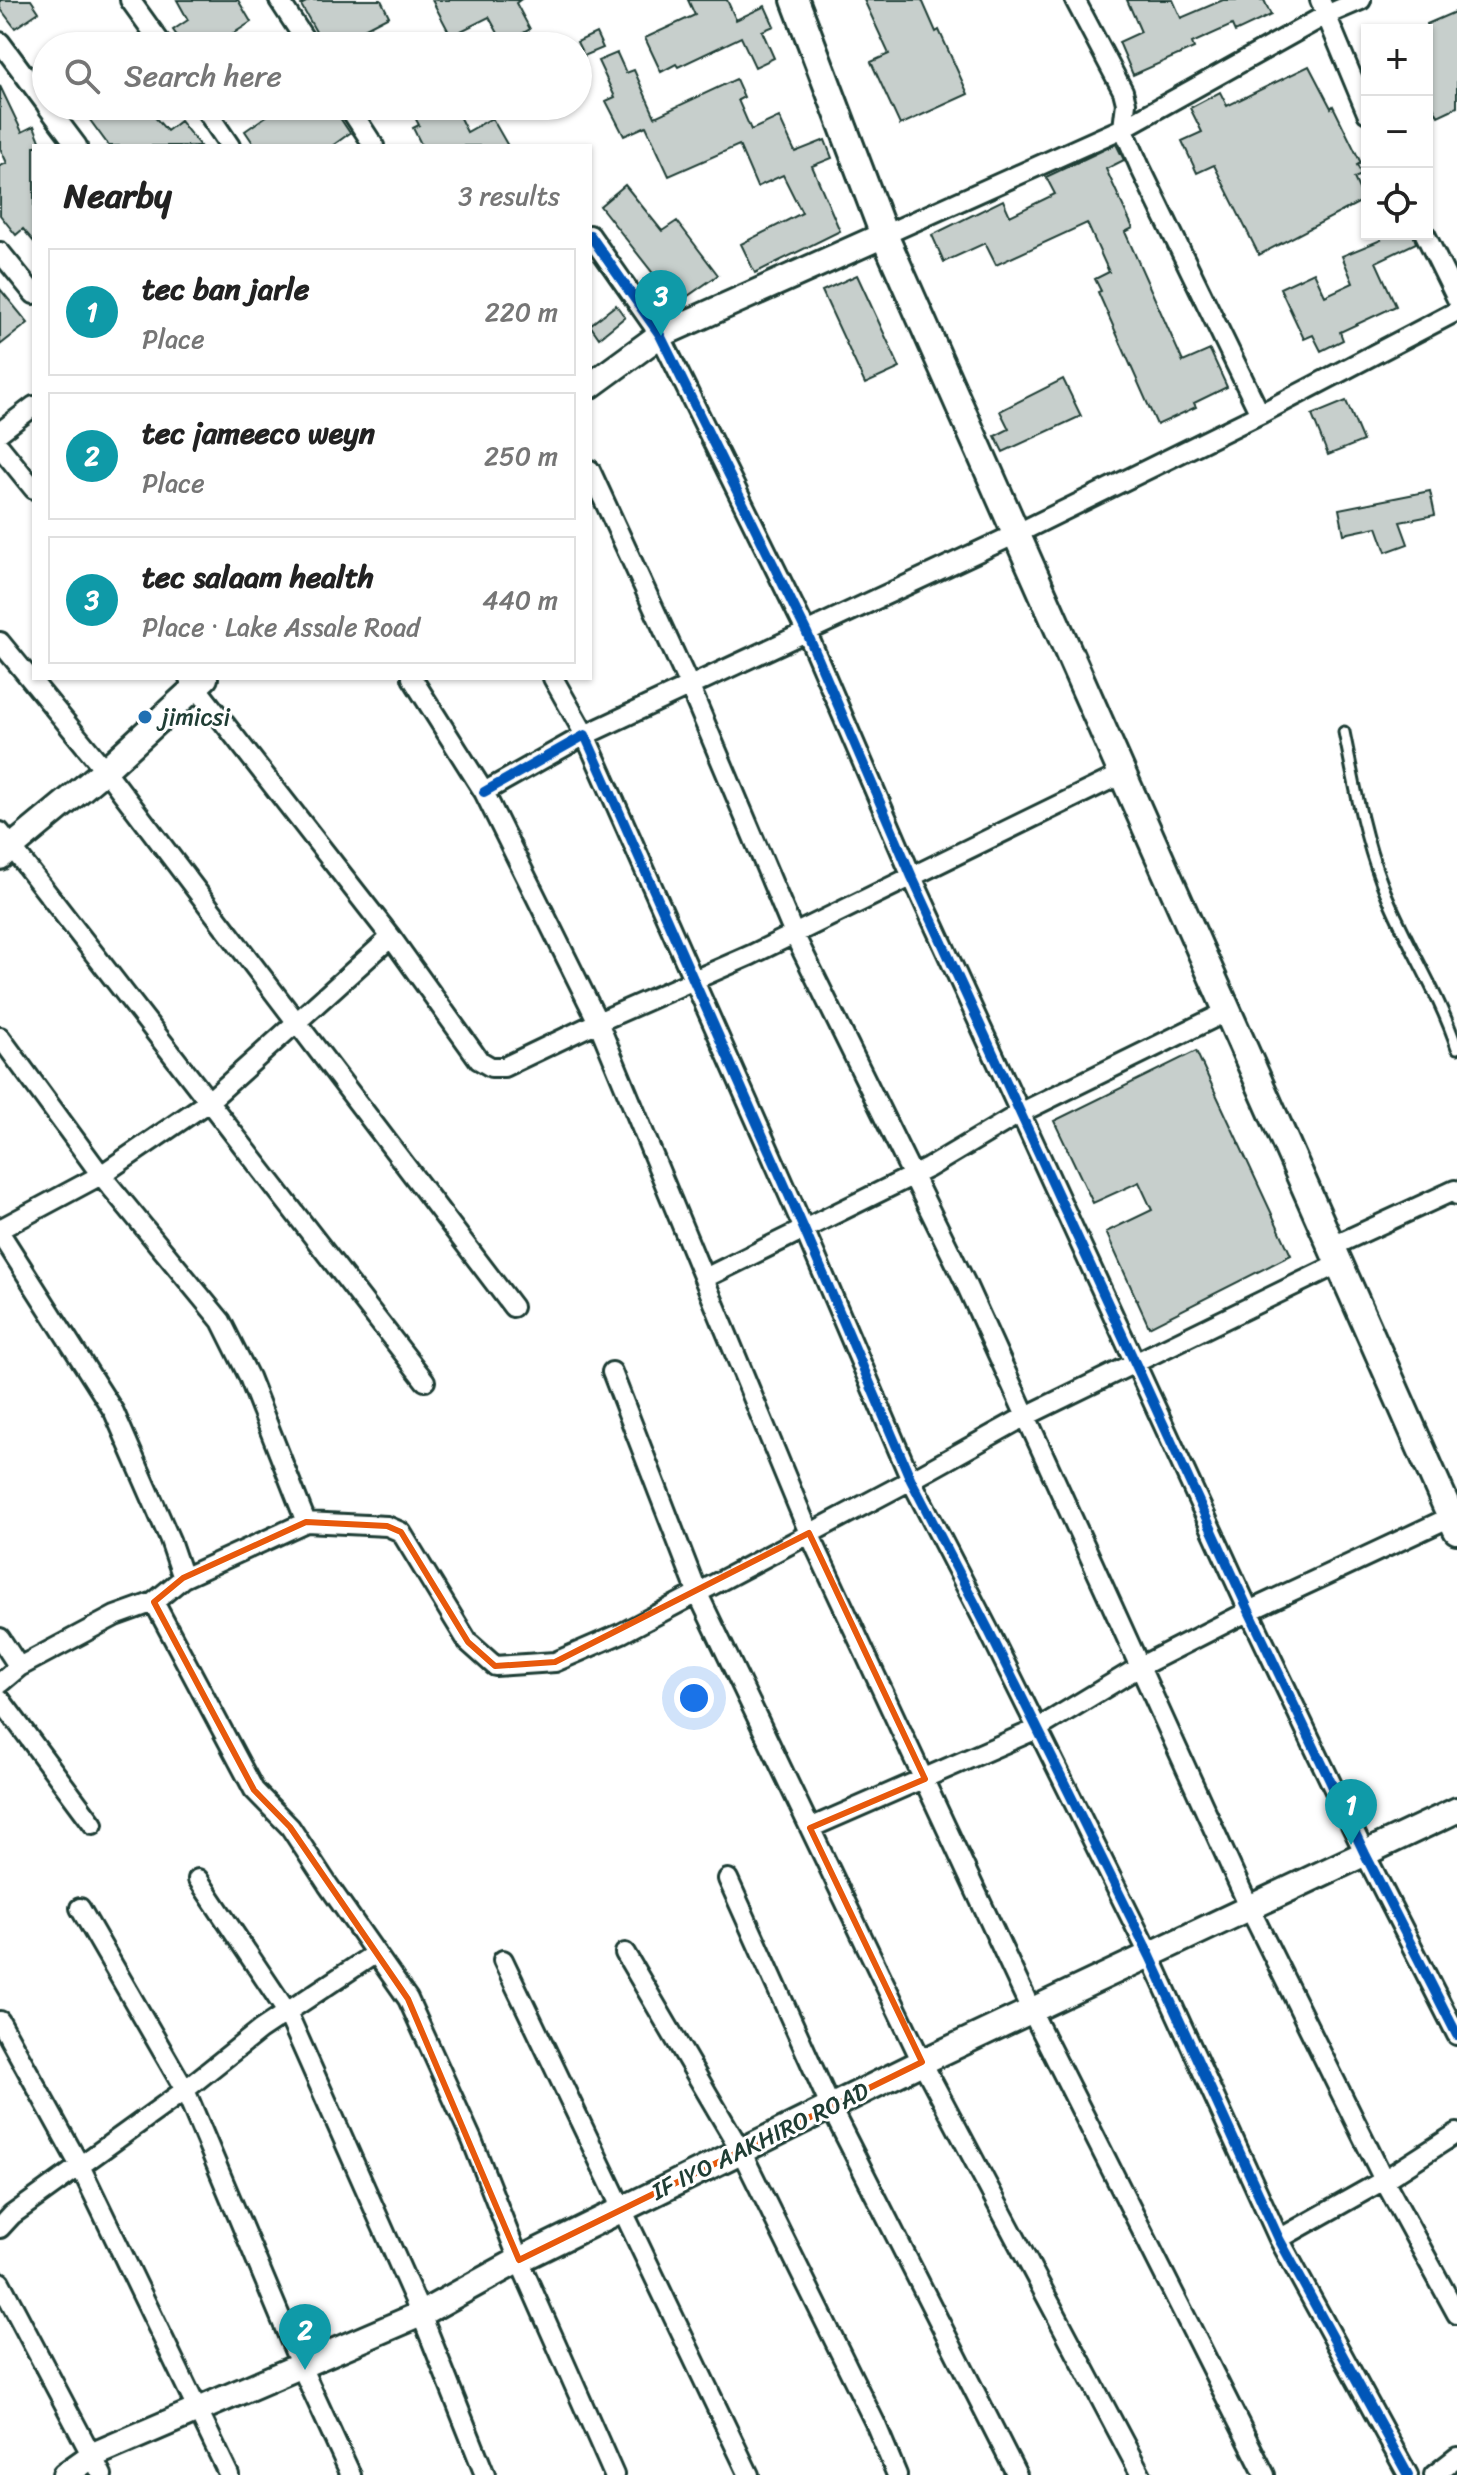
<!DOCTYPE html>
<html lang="en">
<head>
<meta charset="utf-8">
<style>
	:root { --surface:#fff; --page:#f6f6f6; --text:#222; --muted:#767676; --line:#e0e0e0; --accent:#d93025 }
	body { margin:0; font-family:Sriracha,sans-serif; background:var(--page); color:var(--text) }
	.controls { position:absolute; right:24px; top:24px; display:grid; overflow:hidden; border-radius:0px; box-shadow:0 2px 6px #0004 }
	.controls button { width:72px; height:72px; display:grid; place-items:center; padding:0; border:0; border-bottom:2px solid var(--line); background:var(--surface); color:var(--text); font:40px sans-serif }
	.you { position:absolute; left:694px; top:1698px; width:28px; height:28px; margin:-20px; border:6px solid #fff; border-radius:50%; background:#1a73e8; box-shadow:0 0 0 12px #1a73e833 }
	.badge { display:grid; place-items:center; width:52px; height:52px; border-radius:50%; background:var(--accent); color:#fff; font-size:26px; font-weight:700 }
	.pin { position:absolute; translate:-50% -66px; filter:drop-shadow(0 2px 4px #0008) }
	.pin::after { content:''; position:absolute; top:42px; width:28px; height:24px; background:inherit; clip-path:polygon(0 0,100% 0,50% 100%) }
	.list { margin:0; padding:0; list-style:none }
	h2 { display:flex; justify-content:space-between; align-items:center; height:104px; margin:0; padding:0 32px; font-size:34px }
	h2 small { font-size:26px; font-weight:400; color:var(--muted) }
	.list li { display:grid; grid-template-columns:52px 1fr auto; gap:24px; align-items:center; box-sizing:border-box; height:128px; margin:0 16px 16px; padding:0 16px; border:2px solid var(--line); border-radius:0px }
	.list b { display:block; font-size:30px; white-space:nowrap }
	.list p { margin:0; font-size:26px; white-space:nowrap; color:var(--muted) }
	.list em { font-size:26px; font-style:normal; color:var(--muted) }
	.icon { flex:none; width:44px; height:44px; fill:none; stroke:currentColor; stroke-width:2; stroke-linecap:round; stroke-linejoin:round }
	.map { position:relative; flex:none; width:1457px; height:2475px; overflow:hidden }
	.search { position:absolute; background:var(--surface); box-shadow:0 2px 6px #0004; left:32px; top:32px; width:560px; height:88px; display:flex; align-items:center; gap:20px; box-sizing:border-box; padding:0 28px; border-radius:44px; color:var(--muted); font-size:30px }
	.panel { position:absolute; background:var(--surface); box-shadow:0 2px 6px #0004; left:32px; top:144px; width:560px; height:536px; border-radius:0px }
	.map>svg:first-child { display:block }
	.building { fill:#c7cfcc; stroke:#1f3d34; stroke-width:2 }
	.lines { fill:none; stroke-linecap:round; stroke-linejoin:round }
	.service-casing { stroke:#1f3d34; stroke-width:15 }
	.minor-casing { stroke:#1f3d34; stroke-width:24 }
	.tertiary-casing { stroke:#1f3d34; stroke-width:30 }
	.secondary-casing { stroke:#1f3d34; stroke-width:32 }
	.service { stroke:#fff; stroke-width:9 }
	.minor { stroke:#fff; stroke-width:18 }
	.tertiary { stroke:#fff; stroke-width:24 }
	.secondary { stroke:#fff; stroke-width:26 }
	.cycleway-casing { stroke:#fff; stroke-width:15 }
	.cycleway { stroke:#0057b8; stroke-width:10 }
	.marked { fill:none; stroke:#e8590c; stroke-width:6; stroke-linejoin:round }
	.poi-dot { fill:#1f6fb2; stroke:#fff; stroke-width:3 }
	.labels { text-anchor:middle; stroke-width:6; stroke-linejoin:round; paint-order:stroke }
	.poi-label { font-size:24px; fill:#1f3d34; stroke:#fff; text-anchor:start }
	.street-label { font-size:24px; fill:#1f3d34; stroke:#fff }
</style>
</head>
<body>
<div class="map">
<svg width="1457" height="2475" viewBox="0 0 1457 2475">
	<rect width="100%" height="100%" fill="#fff"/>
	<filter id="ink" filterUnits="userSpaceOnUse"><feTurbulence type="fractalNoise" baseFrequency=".0125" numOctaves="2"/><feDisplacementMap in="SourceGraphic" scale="16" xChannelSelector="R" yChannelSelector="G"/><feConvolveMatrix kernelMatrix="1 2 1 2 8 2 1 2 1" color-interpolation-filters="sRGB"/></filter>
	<g filter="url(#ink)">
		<!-- building -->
		<path class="building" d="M0 0H31L39 12 15 28 0 8Z
			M177 0H238L251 22 214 46H184L173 30 188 20Z
			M310 0H381L389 16 358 32 365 46H324L301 5Z
			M432 0H520L516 3 530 29 504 44 489 17 451 36Z
			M688 0H727L736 20 765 6 774 26 762 31 774 58 755 67 741 37 678 67 676 64 661 72 645 38 695 15Z
			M864 0H922L936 32 939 30 968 94 900 125 871 62 889 54Z
			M1127 0H1173L1181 18 1223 0H1264L1271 15 1235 32 1232 25 1192 43 1194 48 1133 75 1119 42 1141 32Z
			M1457 11V107L1438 116 1427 94V24Z
			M596 33 603 48 584 56 577 42Z
			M617 53 626 73 634 70 655 117 736 79 744 97 738 100 751 130 779 117 795 152 825 140 832 158 812 166 840 231 755 273 741 244 802 213 783 175 757 187 739 145 669 176 646 126 624 136 606 101 615 97 598 61Z
			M1309 66 1331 108 1333 106 1361 163 1357 165 1362 175 1354 178 1364 200 1259 255 1214 165 1197 173 1182 141 1202 132 1190 108 1220 92 1227 106Z
			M0 86 22 132 34 126 42 146H34V242L23 229 16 235 0 215V166L7 163 0 148Z
			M101 106H145L167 131 180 121 200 146H109L87 116Z
			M281 106H332L350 133 332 146H255L245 131Z
			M409 106H454L467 132 492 118 508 146H422L413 128 419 125Z
			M1116 144 1124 160 1106 169 1133 228 1125 232 1183 362 1210 350 1227 387 1194 403 1196 407 1157 425 1098 292 1101 291 1095 279 1109 272 1087 223 996 265 985 243 944 262 932 235 1003 200 1010 216 1055 194 1046 177Z
			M625 185 662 231 677 221 718 275 685 298 672 279 663 286 600 206Z
			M1378 234H1413L1416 243 1376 262 1396 306 1340 332 1343 340 1321 351 1313 335 1304 339 1280 288 1314 272 1325 296 1353 283 1342 256 1381 240Z
			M857 275 900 368 865 384 822 291Z
			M0 289 28 323 0 345Z
			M616 305 625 317 599 338 590 325Z
			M1063 379 1081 416 1003 452 995 436 1009 429 1000 411Z
			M1346 401 1363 441 1328 455 1312 415Z
			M1430 491 1435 515 1400 522 1408 544 1386 552 1377 527 1344 534 1339 509Z
			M1196 1051 1291 1255 1149 1327 1106 1232 1152 1210 1139 1182 1093 1203 1054 1121Z"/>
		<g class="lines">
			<!-- service casing -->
			<g class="service-casing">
				<path id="service" d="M1344 732C1354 781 1363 834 1381 881 1402 938 1438 990 1457 1048"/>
			</g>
			<!-- minor casing -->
			<g class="minor-casing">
				<path id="minor" d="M130 0 163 46
					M279 0 309 46
					M1075 0 1123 91 1126 103 1123 128 1140 167 1260 414
					M1320 0 1367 113
					M0 42 46 104
					M47 106 77 146
					M203 106 230 146
					M348 106 374 146
					M1425 234 1457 299
					M590 235 660 335 807 633 912 877 1249 1611 1365 1854 1457 2035
					M884 235 1123 128 1326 15 1361 0
					M0 252 34 294
					M0 432 34 406
					M0 447 34 489
					M590 470 689 685 794 934 965 1282 1250 1909 1384 2180 1457 2314
					M0 642 105 770 513 1307
					M189 678 391 937
					M412 678 484 792 598 1022 809 1533 1032 2012 1265 2475
					M553 678 585 735 1016 534 1260 414 1457 311
					M484 792 585 735 804 1229 911 1480 989 1631 1150 1956 1279 2239 1408 2475
					M0 832 425 1381
					M0 1037 101 1175 221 1321 249 1377 306 1522 183 1578 154 1602 115 1616 19 1667 0 1683
					M0 1229 101 1175 208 1102 391 937 479 1060 491 1067H504L598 1022 751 955 1124 773
					M0 1233 114 1412 170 1540 183 1578
					M1331 1247 1455 1190 1457 1195
					M705 1278 928 1168 1022 1112 1228 1011
					M612 1372 698 1594 922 2062 1141 2475
					M306 1522 387 1526 401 1532 468 1642 495 1666 555 1662 622 1633 911 1480 1024 1417 1338 1264
					M154 1602 254 1790 290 1827 328 1885 408 1999 472 2140 519 2260 614 2475
					M0 1638 19 1667
					M0 1699 93 1824
					M810 1828 1037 1729 1141 1666 1249 1611 1457 1514
					M198 1879 287 2012 376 1953
					M728 1879 831 2108 1017 2475
					M80 1908 185 2090 300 2364 351 2475
					M625 1953 741 2151 876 2425 897 2475
					M503 1960 749 2475
					M0 2021 80 2166 229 2475
					M0 2228 12 2215 185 2090 260 2030 287 2012 421 2314 485 2475
					M1279 2239 1384 2180 1457 2133
					M0 2282 102 2475
					M1434 2475 1457 2457"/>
			</g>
			<!-- tertiary casing -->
			<g class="tertiary-casing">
				<path id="tertiary" d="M590 386 660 335 884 235
					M0 857 105 770 205 678
					M65 2475 93 2455 421 2314 519 2260 922 2062 1457 1810"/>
			</g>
			<!-- secondary casing -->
			<g class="secondary-casing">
				<path id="secondary" d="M795 0 884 235 1457 1530"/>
			</g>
			<!-- service -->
			<use href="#service" class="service"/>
			<!-- minor -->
			<use href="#minor" class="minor"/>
			<!-- tertiary -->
			<use href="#tertiary" class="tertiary"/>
			<!-- secondary -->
			<use href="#secondary" class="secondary"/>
			<!-- cycleway casing -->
			<g class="cycleway-casing">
				<path id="cycleway" d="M590 235 660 335 807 633 912 877 1249 1611 1365 1854 1457 2035
					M484 792 585 735 804 1229 911 1480 989 1631 1150 1956 1279 2239 1408 2475"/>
			</g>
			<!-- cycleway -->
			<use href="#cycleway" class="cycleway"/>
		</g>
	</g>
	<!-- marked area -->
	<path class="marked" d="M306 1522 387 1526 401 1532 468 1642 495 1666 555 1662 809 1533 925 1779 810 1828 922 2062 519 2260 408 1999 290 1827 254 1790 154 1602 183 1578Z"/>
	<!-- markers -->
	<circle class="poi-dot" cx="145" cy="717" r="8"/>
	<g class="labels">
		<!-- poi labels -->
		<g class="poi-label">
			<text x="161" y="725">jimicsi</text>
		</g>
		<!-- street labels -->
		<g class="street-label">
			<text transform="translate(760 2141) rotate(-26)" y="8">IF IYO AAKHIRO ROAD</text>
		</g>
	</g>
</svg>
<div class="controls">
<button>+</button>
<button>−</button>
<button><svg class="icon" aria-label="locate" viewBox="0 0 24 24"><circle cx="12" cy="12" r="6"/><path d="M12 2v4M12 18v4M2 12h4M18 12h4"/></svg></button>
</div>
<div class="you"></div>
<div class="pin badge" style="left:1351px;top:1845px;background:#0f9aa8">1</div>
<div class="pin badge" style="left:305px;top:2370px;background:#0f9aa8">2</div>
<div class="pin badge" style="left:661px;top:336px;background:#0f9aa8">3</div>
<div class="search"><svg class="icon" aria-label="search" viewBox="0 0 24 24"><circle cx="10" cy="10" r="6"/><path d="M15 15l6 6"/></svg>Search here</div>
<section class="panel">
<h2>Nearby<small>3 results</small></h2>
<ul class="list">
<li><span class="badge" style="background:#0f9aa8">1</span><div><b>tec ban jarle</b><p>Place</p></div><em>220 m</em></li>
<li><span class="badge" style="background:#0f9aa8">2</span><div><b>tec jameeco weyn</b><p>Place</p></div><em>250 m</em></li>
<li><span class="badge" style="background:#0f9aa8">3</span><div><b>tec salaam health</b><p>Place · Lake Assale Road</p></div><em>440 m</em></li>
</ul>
</section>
</div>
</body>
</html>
